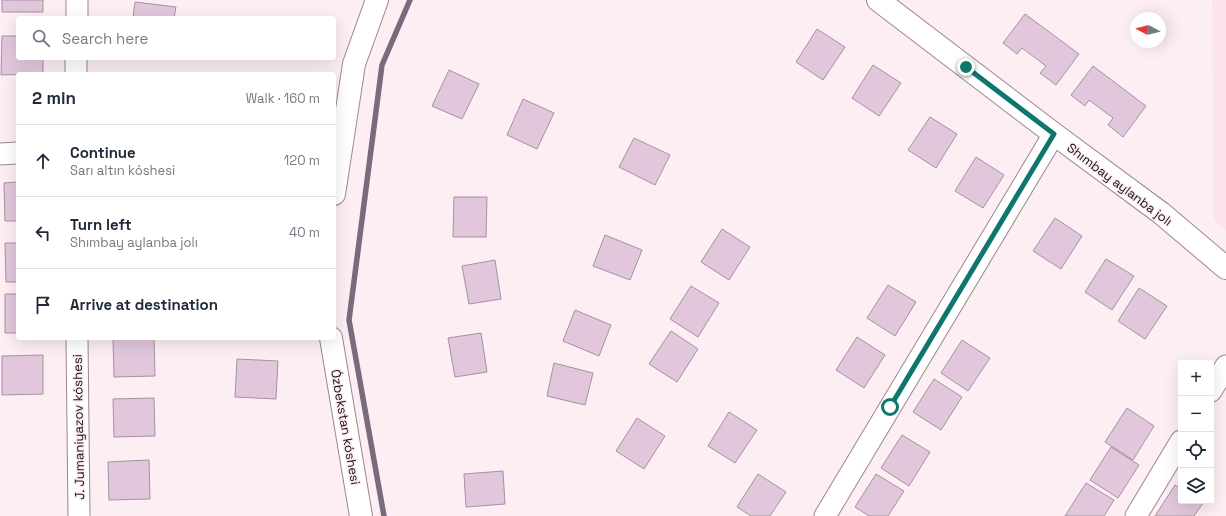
<!DOCTYPE html>
<html lang="en">
<head>
<meta charset="utf-8">
<style>
	:root { --surface:#fff; --page:#f6f6f7; --text:#1f2937; --muted:#747a83; --line:#e0e1e3 }
	body { margin:0; font-family:"Space Grotesk",sans-serif; background:var(--page); color:var(--text) }
	.controls { position:absolute; right:12px; bottom:12px; display:grid; overflow:hidden; border-radius:4px; box-shadow:0 4px 16px #0002 }
	.controls button { width:36px; height:36px; display:grid; place-items:center; padding:0; border:0; border-bottom:1px solid var(--line); background:var(--surface); color:var(--text); font:20px sans-serif }
	.compass { position:absolute; left:1130px; top:12px; width:36px; height:36px; border-radius:50%; background:var(--surface); box-shadow:0 4px 16px #0002; rotate:277deg }
	.stop { position:absolute; width:12px; height:12px; margin:-9px; border:3px solid #0f766e; border-radius:50%; background:#fff }
	.stop.end { background:#0f766e; border-color:#fff; box-shadow:0 1px 4px #0008 }
	.list { margin:0; padding:0; list-style:none }
	h2 { display:flex; justify-content:space-between; align-items:center; height:52px; margin:0; padding:0 16px; font-size:17px }
	h2 small { font-size:13px; font-weight:400; color:var(--muted) }
	.list li { display:grid; grid-template-columns:26px 1fr auto; gap:12px; align-items:center; box-sizing:border-box; height:72px; padding:0 16px; border-top:1px solid var(--line) }
	.list b { display:block; font-size:15px; white-space:nowrap }
	.list p { margin:0; font-size:13px; white-space:nowrap; color:var(--muted) }
	.list em { font-size:13px; font-style:normal; color:var(--muted) }
	.icon { flex:none; width:22px; height:22px; fill:none; stroke:currentColor; stroke-width:2; stroke-linecap:round; stroke-linejoin:round }
	.map { position:relative; flex:none; width:1226px; height:516px; overflow:hidden }
	.search { position:absolute; background:var(--surface); box-shadow:0 4px 16px #0002; left:16px; top:16px; width:320px; height:44px; display:flex; align-items:center; gap:10px; box-sizing:border-box; padding:0 14px; border-radius:4px; color:var(--muted); font-size:15px }
	.panel { position:absolute; background:var(--surface); box-shadow:0 4px 16px #0002; left:16px; top:72px; width:320px; height:268px; border-radius:4px }
	.map>svg:first-child { display:block }
	.built { fill:#fde3ed }
	.lines { fill:none; stroke-linecap:round; stroke-linejoin:round }
	.stream { stroke:#796a7c; stroke-width:5.5 }
	.building { fill:#e2c7dc; stroke:#a3929f }
	.street-casing { stroke:#9c878f; stroke-width:23 }
	.secondary-casing { stroke:#9c878f; stroke-width:24 }
	.street { stroke:#fff; stroke-width:21 }
	.secondary { stroke:#fff; stroke-width:22 }
	.route { stroke:#0f766e; stroke-width:5 }
	.labels { text-anchor:middle; stroke-width:3; stroke-linejoin:round; paint-order:stroke }
	.street-label { font-size:13px; fill:#1b1316; stroke:#fceef3 }
</style>
</head>
<body>
<div class="map">
<svg width="1226" height="516" viewBox="0 0 1226 516">
	<rect width="100%" height="100%" fill="#fceef3"/>
	<!-- built -->
	<path class="built" d="M1212 0H1226V230L1214 219Z"/>
	<g class="lines">
		<!-- stream -->
		<path class="stream" d="M384 516 349 320 382 65 410 0"/>
	</g>
	<!-- building -->
	<path class="building" d="M2 0H43V12H2Z
		M135 2 176 7 174 18H133Z
		M1025 14 1079 54 1056 85 1040 73 1046 66 1022 48 1017 54 1003 43Z
		M817 29 845 47 823 80 796 62Z
		M2 36H18V58H43V74L1 75Z
		M873 65 901 83 879 116 852 98Z
		M1093 66 1146 106 1123 137 1108 125 1113 118 1089 100 1085 106 1071 95Z
		M449 70 479 84 462 119 432 106Z
		M523 99 554 113 537 149 507 135Z
		M930 117 957 134 936 168 908 150Z
		M634 138 670 155 655 185 619 167Z
		M976 157 1004 175 983 208 955 191Z
		M18 182V221H5L4 183Z
		M454 197H487L486 237H453Z
		M1055 218 1082 236 1061 269 1033 251Z
		M722 229 750 247 729 280 701 262Z
		M605 235 642 250 630 280 593 266Z
		M5 243H18V282H6Z
		M1106 259 1134 276 1112 310 1085 292Z
		M495 260 501 299 469 304 462 266Z
		M888 285 916 302 895 336 867 318Z
		M691 286 719 303 698 337 670 319Z
		M1139 288 1167 306 1145 339 1118 321Z
		M5 294H18V333H5Z
		M575 310 611 325 599 356 563 341Z
		M671 331 698 349 677 382 649 364Z
		M481 333 487 372 455 377 448 338Z
		M857 337 885 355 864 388 836 370Z
		M113 338H154L155 376 114 377Z
		M962 340 990 358 968 391 941 373Z
		M43 355V394L2 395V356Z
		M237 359 278 361 276 399 235 397Z
		M554 363 593 373 585 405 547 396Z
		M934 379 962 397 941 430 913 412Z
		M154 398 155 436 114 437 113 399Z
		M1127 408 1154 426 1133 460 1105 442Z
		M729 412 757 430 735 463 708 446Z
		M637 418 665 436 644 469 616 451Z
		M902 435 930 452 909 486 881 468Z
		M1111 447 1139 465 1118 498 1090 480Z
		M149 460 150 499 109 500 108 462Z
		M503 471 505 504 466 507 464 474Z
		M758 474 786 492 770 516H751L737 507Z
		M876 474 904 491 888 516H869L855 507Z
		M1086 483 1114 500 1104 516H1065Z
		M1175 485 1181 489V501H1200L1203 503 1194 516H1155Z"/>
	<g class="lines">
		<!-- street casing -->
		<g class="street-casing">
			<path id="street" d="M77 18V0
				M76 74V58
				M0 154 18 153
				M77 338 79 516
				M1211 391 1226 366
				M825 516 1054 134
				M1136 516 1181 441"/>
		</g>
		<!-- secondary casing -->
		<g class="secondary-casing">
			<path id="secondary" d="M878 0 1054 134 1161 213 1226 268
				M334 194 354 64 377 0
				M331 338 361 516"/>
		</g>
		<!-- street -->
		<use href="#street" class="street"/>
		<!-- secondary -->
		<use href="#secondary" class="secondary"/>
	</g>
	<g class="lines">
		<!-- route -->
		<path class="route" d="M890 407 1054 134 966 67"/>
	</g>
	<g class="labels">
		<!-- street labels -->
		<g class="street-label">
			<text transform="translate(1120 184) rotate(37)" y="5">Shımbay aylanba jolı</text>
			<text transform="translate(78 427) rotate(-91)" y="5">J. Jumaniyazov kóshesi</text>
			<text transform="translate(346 427) rotate(80)" y="5">Ózbekstan kóshesi</text>
		</g>
	</g>
</svg>
<div class="controls">
<button>+</button>
<button>−</button>
<button><svg class="icon" aria-label="locate" viewBox="0 0 24 24"><circle cx="12" cy="12" r="6"/><path d="M12 2v4M12 18v4M2 12h4M18 12h4"/></svg></button>
<button><svg class="icon" aria-label="layers" viewBox="0 0 24 24"><path d="M12 4l9 5-9 5-9-5zM3 14l9 5 9-5"/></svg></button>
</div>
<svg class="compass" viewBox="-18 -18 36 36"><path d="M0-13l5 13h-10z" fill="#e53935"/><path d="M0 13l5-13h-10z" fill="#747a83"/></svg>
<div class="stop" style="left:890px;top:407px"></div>
<div class="stop end" style="left:966px;top:67px"></div>
<div class="search"><svg class="icon" aria-label="search" viewBox="0 0 24 24"><circle cx="10" cy="10" r="6"/><path d="M15 15l6 6"/></svg>Search here</div>
<section class="panel">
<h2>2 min<small>Walk · 160 m</small></h2>
<ul class="list">
<li><svg class="icon" aria-label="ahead" viewBox="0 0 24 24"><path d="M12 20V5M6 11l6-6 6 6"/></svg><div><b>Continue</b><p>Sarı altın kóshesi</p></div><em>120 m</em></li>
<li><svg class="icon" aria-label="left" viewBox="0 0 24 24"><path d="M17 20v-9H6M10 6l-5 5 5 5"/></svg><div><b>Turn left</b><p>Shımbay aylanba jolı</p></div><em>40 m</em></li>
<li><svg class="icon" aria-label="arrive" viewBox="0 0 24 24"><path d="M6 21V4h12l-3 4 3 4H6"/></svg><div><b>Arrive at destination</b></div></li>
</ul>
</section>
</div>
</body>
</html>
